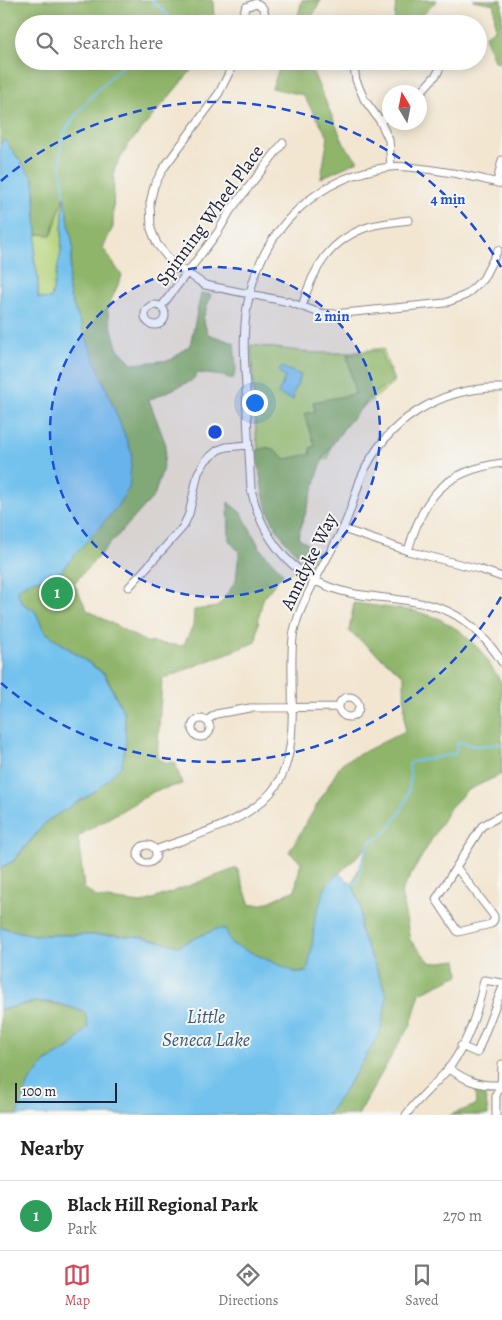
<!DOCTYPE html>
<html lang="en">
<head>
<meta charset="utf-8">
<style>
	:root { --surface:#fff; --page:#f6f6f6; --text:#222; --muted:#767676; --line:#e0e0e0; --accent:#d1495b }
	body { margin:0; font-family:Alegreya,serif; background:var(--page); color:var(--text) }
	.compass { position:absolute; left:382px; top:85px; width:45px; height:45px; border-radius:50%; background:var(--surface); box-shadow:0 2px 12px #0003; rotate:350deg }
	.scale { position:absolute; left:15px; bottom:12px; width:102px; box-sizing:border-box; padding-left:5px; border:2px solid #22223b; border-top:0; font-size:14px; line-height:18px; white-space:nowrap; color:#22223b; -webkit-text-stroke:4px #f6f6f2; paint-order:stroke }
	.you { position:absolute; left:254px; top:402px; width:18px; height:18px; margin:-12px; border:4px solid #fff; border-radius:50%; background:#1a73e8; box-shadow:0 0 0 8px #1a73e833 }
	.badge { display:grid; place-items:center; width:32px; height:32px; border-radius:50%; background:var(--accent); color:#fff; font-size:16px; font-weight:700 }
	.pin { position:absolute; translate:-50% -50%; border:2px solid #fff; box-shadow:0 1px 5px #0006 }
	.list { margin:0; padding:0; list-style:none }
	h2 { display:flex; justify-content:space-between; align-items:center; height:65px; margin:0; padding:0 20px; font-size:21px }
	h2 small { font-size:16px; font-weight:400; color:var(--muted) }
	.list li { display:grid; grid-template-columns:32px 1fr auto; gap:15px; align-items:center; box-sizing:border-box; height:70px; padding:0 20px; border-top:1px solid var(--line) }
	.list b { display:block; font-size:19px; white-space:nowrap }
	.list p { margin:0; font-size:16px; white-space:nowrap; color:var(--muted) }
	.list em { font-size:16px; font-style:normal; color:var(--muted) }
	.icon { flex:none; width:28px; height:28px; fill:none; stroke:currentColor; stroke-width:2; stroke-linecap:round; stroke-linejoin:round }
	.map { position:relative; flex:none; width:502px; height:1115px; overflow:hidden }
	.search { position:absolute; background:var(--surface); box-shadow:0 2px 12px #0003; left:15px; right:15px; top:15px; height:55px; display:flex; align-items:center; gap:12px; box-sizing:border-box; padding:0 18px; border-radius:28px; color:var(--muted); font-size:19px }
	.sheet { height:135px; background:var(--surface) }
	nav { display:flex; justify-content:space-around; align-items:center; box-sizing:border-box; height:70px; border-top:1px solid var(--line); background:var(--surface); font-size:14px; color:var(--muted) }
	nav a { display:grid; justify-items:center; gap:2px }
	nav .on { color:var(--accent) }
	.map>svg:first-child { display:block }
	.green { fill:#b4d37a; stroke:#6b7a5a }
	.forest { fill:#8fb56a; stroke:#586c52 }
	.water { fill:#73c2ee; stroke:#4a7294 }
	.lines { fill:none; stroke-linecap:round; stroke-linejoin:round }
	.stream { stroke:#73c2ee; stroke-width:2 }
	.minor-casing { stroke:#8a8486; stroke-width:9 }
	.minor { stroke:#fff; stroke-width:7 }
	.ring { fill:none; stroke:#1d4ed8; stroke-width:2.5; stroke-dasharray:9 6 }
	.labels { text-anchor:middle; stroke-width:4; stroke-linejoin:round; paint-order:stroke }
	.street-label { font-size:19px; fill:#22223b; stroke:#f6f6f2 }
	.water-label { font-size:20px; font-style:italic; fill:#3e5a7a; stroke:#f6f6f2 }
	.centre { fill:#1d4ed8; stroke:#f6f6f2; stroke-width:2.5 }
	.ring-label { font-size:15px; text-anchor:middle; font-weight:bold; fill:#1d4ed8; stroke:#f6f6f2; stroke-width:4; stroke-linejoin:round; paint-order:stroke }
</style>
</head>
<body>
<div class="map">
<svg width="502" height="1115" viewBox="0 0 502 1115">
	<rect width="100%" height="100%" fill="#f6f6f2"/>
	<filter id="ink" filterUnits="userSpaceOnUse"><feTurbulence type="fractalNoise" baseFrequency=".02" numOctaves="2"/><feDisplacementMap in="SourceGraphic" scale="10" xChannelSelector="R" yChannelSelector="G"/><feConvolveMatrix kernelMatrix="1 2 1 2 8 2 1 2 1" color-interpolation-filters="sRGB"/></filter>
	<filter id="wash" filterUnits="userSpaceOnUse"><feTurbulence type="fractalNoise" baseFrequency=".0096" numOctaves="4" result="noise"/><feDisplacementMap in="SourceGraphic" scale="20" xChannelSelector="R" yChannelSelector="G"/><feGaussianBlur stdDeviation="1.12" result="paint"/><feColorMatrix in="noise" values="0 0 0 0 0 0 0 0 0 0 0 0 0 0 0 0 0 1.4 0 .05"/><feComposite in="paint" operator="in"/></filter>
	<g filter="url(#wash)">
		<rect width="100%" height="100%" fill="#f2e6d1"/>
		<!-- green -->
		<path class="green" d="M64 195 61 252 51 299 38 298V278L34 258 37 234 52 235Z
			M251 345 315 353H345L383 348 394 383 351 416 333 438 328 459 263 474 256 434Z"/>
		<!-- forest -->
		<path class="forest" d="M0 0H213L214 19 212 24H24V61H197L195 66 129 144 114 170 113 227 103 248 122 276 107 309 117 348 133 364 171 360 190 345 201 294H211L203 319 208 334 234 343 236 370 233 379 223 376 199 373 191 381 149 400 166 445 163 468 154 496 74 583 87 610 146 642 183 646 193 626 194 610 218 607 236 581 239 552 229 540 228 502 242 514 261 550 283 573 263 599 259 616 256 642 162 679 157 758 167 763 175 762 182 784 155 791 78 836 84 888 98 898 142 903 237 868 250 905 264 904 295 890 301 862 289 852 342 763 405 731 404 676 349 631 354 603 414 611 438 618 460 631 480 650 502 683V774L466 791 450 808 401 892 410 940 431 963 457 960 459 975 420 993 410 1027 401 1039 358 1115H327L341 1096 373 1045 387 995 360 930 361 906 352 884 369 845 326 886 308 972H295L231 944 216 929 178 946 142 937 107 935H33L0 927V868L14 861 47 821 97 790 124 713 105 674 44 631 35 611 21 602 17 590C29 580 40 578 55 578L132 454 70 297 68 284 73 247 64 196 51 235 37 234 34 180 4 140 0 145Z
			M302 0H321L308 24H296Z
			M396 0H437L422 16 408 18 404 24H394Z
			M473 0H502V63L494 61 485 36 495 29 494 4Z
			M282 61H311L312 70 344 144 358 161 321 178 328 137 303 95 272 88Z
			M381 350 383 360 394 380 373 394 344 428 323 458 298 537 322 555 319 563 314 566C303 561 295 552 287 543 262 512 262 488 257 451 271 443 276 452 286 459L311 454 310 448 315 446C312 435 307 425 304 414L315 411 313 402 355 394 347 355Z
			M35 1002 63 1005 85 1012 88 1028 70 1048 46 1061 17 1115H0V1009H6Z
			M475 1090 485 1092 488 1115H450L476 1105Z"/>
		<!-- water -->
		<path class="water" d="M4 139 34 180 37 234 34 258 38 278V298L51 299 61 252 64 195 73 247 68 284 70 297 132 454 129 488 115 509 55 578C40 578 29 580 17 590L21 602 35 611 44 631 104 674 124 713 126 741 122 765 97 790 47 821 13 861 0 868V145Z
			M281 367 301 375 292 396 294 397 293 400 278 394 285 377 279 372Z
			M338 873 352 884 361 906 360 930 387 995 382 1026 373 1045 341 1096 327 1115H17L29 1082 47 1061 70 1048 88 1027 85 1012C69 1007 51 1000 35 1002 23 1003 12 1009 0 1009V927L33 935H107L142 937 178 946 216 929H225L232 944 295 972H307L312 947 315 918 326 886Z"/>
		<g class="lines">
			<!-- stream -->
			<path class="stream" d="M152 0 169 16V24
				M64 195C63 179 59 160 61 144 63 122 111 75 129 61
				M352 884 357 882C361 868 362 853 371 842 374 838 380 839 384 834 401 815 415 792 409 765L411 762 455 754 457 744 461 742 474 746 502 744"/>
		</g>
	</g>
	<g filter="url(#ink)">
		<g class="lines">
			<!-- minor casing -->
			<g class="minor-casing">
				<path id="minor" d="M251 24C244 20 242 13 246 7L256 3C266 7 268 18 258 24
					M235 61 219 93 163 169 154 186 150 203 151 229 157 244 172 263 205 285 289 302 320 313 334 314 445 303 466 295 483 279 498 250
					M353 61 356 80 364 99 380 121 389 140 391 166
					M420 93 437 74 443 61
					M380 121 390 115
					M497 182 502 160
					M502 184C472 176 440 170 409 167 403 167 396 166 390 167 321 175 266 225 250 293 242 323 244 356 246 387 247 421 249 455 251 489 262 541 296 582 350 593 380 599 410 598 440 608 466 617 487 639 502 662
					M145 315a10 10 0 1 1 20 0a10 10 0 1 1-20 0Z
					M161 307 218 232 230 211 283 143
					M302 307C312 269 331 238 371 226 383 223 397 222 409 220
					M343 529 408 551 479 569 502 577
					M408 551C423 497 444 471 502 463
					M129 587 183 527 189 514 198 473 206 460 218 450 226 447 248 445
					M339 707a10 10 0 1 1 20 0a10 10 0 1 1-20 0Z
					M192 728a9 9 0 1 1 18 0a9 9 0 1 1-18 0Z
					M206 721 216 714 250 708 339 707
					M138 854a9 9 0 1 1 18 0a9 9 0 1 1-18 0Z
					M155 850C195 835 251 822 276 786 302 748 288 681 293 637 296 609 326 561 340 534 350 517 354 496 361 478 385 421 441 386 502 388
					M456 867 494 916V920L491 924 458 932 436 899 482 826 502 815
					M461 1046 477 1053 502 989
					M448 1068C467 1081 478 1086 500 1085
					M501 1088 502 1064
					M406 1115C418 1098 435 1085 448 1069 467 1045 478 1011 484 980L502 983
					M496 1115V1096L500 1085"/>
			</g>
			<!-- minor -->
			<use href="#minor" class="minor"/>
		</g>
	</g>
	<!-- distance rings -->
	<circle cx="215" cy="432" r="165" fill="#1d4ed8" fill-opacity=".12"/>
	<g class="ring">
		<circle cx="215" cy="432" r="165"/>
		<path d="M501 597A330 330 0 0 1 1 683M1 181A330 330 0 0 1 501 267"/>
	</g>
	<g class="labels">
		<!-- street labels -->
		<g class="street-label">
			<text transform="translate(209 215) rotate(-54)" y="7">Spinning Wheel Place</text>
			<text transform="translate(308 561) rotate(-64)" y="7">Anndyke Way</text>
		</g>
		<!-- water labels -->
		<g class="water-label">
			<text x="206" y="1023">Little<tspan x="206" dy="23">Seneca Lake</tspan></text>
		</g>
	</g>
	<circle cx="215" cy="432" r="8" class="centre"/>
	<g class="ring-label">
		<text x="448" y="204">4 min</text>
		<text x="332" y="321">2 min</text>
	</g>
</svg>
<svg class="compass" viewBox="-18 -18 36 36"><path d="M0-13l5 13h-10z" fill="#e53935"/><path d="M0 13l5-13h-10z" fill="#767676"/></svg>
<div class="scale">100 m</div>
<div class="you"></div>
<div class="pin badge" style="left:57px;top:593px;background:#2e9e5b">1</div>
<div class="search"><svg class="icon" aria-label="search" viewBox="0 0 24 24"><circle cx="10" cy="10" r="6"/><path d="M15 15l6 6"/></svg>Search here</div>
</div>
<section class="sheet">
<h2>Nearby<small></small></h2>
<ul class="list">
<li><span class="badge" style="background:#2e9e5b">1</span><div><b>Black Hill Regional Park</b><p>Park</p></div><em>270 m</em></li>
</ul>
</section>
<nav>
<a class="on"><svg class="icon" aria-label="map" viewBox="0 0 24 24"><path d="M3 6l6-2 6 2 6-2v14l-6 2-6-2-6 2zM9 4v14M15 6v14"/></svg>Map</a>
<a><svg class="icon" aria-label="directions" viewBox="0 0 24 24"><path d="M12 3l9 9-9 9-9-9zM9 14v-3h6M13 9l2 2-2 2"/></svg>Directions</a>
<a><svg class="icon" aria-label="saved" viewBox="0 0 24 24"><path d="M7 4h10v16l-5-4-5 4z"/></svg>Saved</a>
</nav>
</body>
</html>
